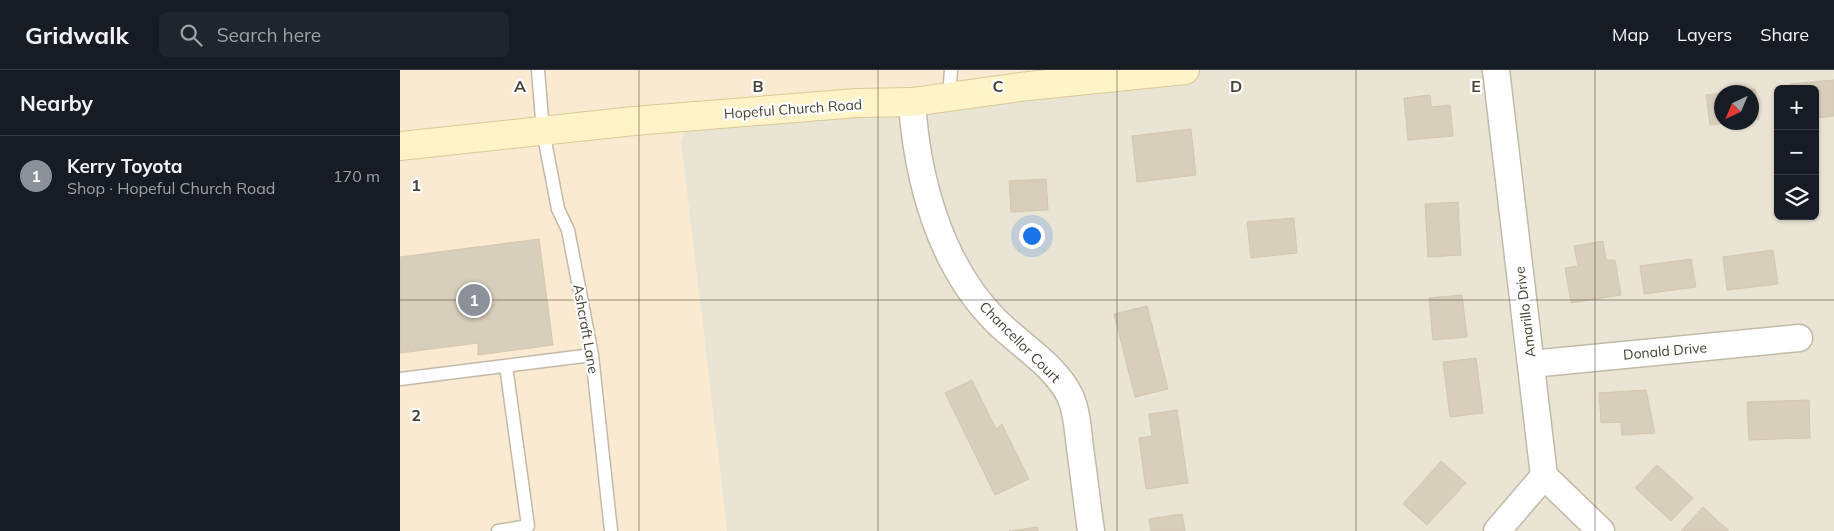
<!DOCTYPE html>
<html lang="en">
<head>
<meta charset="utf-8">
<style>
	:root { --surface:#171b24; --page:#20242c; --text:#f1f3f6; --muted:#9ea1a6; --line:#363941; --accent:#8c9099 }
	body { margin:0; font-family:Mulish,sans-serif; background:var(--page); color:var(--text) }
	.controls { position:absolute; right:15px; top:15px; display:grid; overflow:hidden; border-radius:8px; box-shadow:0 1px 4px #0004 }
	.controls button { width:45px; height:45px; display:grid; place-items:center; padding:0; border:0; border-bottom:1px solid var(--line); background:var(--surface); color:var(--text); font:25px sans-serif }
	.compass { position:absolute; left:1314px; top:15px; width:45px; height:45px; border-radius:50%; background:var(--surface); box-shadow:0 1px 4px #0004; rotate:224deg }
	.you { position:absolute; left:631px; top:165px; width:18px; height:18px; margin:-12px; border:4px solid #fff; border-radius:50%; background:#1a73e8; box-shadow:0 0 0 8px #1a73e833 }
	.badge { display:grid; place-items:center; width:32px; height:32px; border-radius:50%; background:var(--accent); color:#fff; font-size:16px; font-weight:700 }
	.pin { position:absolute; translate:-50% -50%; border:2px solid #fff; box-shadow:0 1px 5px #0006 }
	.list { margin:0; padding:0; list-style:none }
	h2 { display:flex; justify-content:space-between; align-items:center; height:65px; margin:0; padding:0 20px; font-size:21px }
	h2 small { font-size:16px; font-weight:400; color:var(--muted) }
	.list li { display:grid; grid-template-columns:32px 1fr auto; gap:15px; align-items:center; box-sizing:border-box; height:80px; padding:0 20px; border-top:1px solid var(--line) }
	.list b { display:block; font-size:19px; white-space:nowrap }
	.list p { margin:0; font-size:16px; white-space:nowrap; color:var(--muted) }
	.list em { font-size:16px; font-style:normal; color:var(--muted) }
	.icon { flex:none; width:28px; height:28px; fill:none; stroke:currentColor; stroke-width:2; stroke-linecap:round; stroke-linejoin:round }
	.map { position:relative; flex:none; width:1434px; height:461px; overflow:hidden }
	header { display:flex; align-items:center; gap:30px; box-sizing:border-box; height:70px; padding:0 25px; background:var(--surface); border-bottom:1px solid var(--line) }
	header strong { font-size:24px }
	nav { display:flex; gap:28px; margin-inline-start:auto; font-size:18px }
	.search { width:350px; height:45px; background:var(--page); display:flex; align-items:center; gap:12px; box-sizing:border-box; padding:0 18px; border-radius:8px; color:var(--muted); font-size:19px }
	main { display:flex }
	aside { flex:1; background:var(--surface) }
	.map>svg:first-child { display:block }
	.residential { fill:#eae4d5; fill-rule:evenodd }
	.commercial { fill:#f9ead1 }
	.building { fill:#d8cebc; stroke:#d4c7ae }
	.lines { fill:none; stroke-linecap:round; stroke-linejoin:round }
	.service-casing { stroke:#c2baa9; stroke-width:15 }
	.minor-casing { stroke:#c2baa9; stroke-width:29 }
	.secondary-casing { stroke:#d9ca93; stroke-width:30 }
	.service { stroke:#fff; stroke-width:12 }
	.minor { stroke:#fff; stroke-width:26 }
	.secondary { stroke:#fff4c8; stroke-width:28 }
	.grid { fill:none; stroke:#494235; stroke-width:1; stroke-opacity:0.55 }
	.labels { text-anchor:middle; stroke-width:4.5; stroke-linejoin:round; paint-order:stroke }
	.street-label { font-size:14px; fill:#494235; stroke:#fff }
	.grid-label { font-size:16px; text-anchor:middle; font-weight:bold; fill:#494235; stroke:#fff; stroke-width:4.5; stroke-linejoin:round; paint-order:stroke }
</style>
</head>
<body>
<header>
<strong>Gridwalk</strong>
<div class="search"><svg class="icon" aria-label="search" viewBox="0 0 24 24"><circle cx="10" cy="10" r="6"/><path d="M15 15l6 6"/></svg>Search here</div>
<nav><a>Map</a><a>Layers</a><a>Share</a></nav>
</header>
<main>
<aside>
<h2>Nearby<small></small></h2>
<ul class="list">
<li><span class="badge">1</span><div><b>Kerry Toyota</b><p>Shop · Hopeful Church Road</p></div><em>170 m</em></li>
</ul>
</aside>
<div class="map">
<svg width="1434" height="461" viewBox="0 0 1434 461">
	<rect width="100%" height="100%" fill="#f5f2e8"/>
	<!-- residential -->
	<path class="residential" d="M785 0H1434V461H327L281 72 289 46ZM1378 19H1415V146H1378ZM1322 22H1352V52H1322Z"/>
	<!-- commercial -->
	<path class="commercial" d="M0 0H628V16L289 46 281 72 327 461H0Z"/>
	<!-- building -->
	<path class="building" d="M1434 10V46L1415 48V19H1391L1390 14Z
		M1355 19 1359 49 1352 50V22H1325Z
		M1322 23V52H1332L1310 55 1306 25Z
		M1030 25 1031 37 1050 35 1053 66 1008 70 1004 28Z
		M791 59 796 105 737 112 732 66Z
		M646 109 648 140 611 142 609 111Z
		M1058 132 1061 185 1028 187 1025 134Z
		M894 148 897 183 851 188 847 152Z
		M139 169 153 275 78 285V273L0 283V187Z
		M1203 171 1206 190H1215L1221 225 1171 233 1165 198 1178 196 1174 176Z
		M1373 180 1378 214 1327 220 1323 187Z
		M1291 189 1296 217 1244 224 1240 196Z
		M1062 225 1067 267 1033 270 1029 228Z
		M747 236 768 319 735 327 714 244Z
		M1076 288 1083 343 1050 347 1043 292Z
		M572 310 596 359 602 354 629 409 595 425 545 323Z
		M1246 320 1255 363 1222 365 1221 352 1201 353 1199 323Z
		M1409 330 1410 368 1349 370 1347 332Z
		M777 340 788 413 746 419 739 368 752 366 749 344Z
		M1041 391 1066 413 1027 455 1003 434Z
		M1257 395 1293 428 1271 451 1235 418Z
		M1303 437 1329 461H1281Z
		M782 444 785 461H751L749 449Z
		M638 457V461H609Z"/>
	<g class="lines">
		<!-- service casing -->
		<g class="service-casing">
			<path id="service" d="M138 0 143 61 158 139 168 160 192 285 211 461
				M549 27 551 0
				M0 309 192 285
				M98 461 128 456 106 296"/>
		</g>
		<!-- minor casing -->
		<g class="minor-casing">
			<path id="minor" d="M1096 0 1144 406 1201 461
				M512 32C517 109 540 195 596 251 620 275 655 295 670 326 677 341 678 361 680 378 684 406 687 433 691 461
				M1131 294 1399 268
				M1097 461 1144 406"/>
		</g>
		<!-- secondary casing -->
		<g class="secondary-casing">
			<path id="secondary" d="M0 76 234 51 457 33 512 32 628 16 785 0"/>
		</g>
		<!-- service -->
		<use href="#service" class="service"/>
		<!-- minor -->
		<use href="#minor" class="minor"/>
		<!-- secondary -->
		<use href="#secondary" class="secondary"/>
	</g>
	<!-- grid -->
	<path class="grid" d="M239 0V461M478 0V461M717 0V461M956 0V461M1195 0V461M0 230H1434"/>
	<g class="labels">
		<!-- street labels -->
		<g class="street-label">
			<text transform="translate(393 39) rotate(-4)" y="5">Hopeful Church Road</text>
			<text transform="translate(1125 242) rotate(-97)" y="5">Amarillo Drive</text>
			<text transform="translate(186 259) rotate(80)" y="5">Ashcraft Lane</text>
			<text transform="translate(620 272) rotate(45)" y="5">Chancellor Court</text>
			<text transform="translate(1265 281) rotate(-5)" y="5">Donald Drive</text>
		</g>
	</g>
	<g class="grid-label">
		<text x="120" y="22">A</text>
		<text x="358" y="22">B</text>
		<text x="598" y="22">C</text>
		<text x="836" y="22">D</text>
		<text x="1076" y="22">E</text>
		<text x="16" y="121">1</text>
		<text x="16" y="351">2</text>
	</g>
</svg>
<div class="controls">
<button>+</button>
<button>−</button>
<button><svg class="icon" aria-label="layers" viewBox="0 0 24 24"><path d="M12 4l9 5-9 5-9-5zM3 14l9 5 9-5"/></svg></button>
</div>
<svg class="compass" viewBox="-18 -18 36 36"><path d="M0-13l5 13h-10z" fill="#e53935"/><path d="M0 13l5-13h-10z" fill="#9ea1a6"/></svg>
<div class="you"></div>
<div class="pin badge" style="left:74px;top:230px">1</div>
</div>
</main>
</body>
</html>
